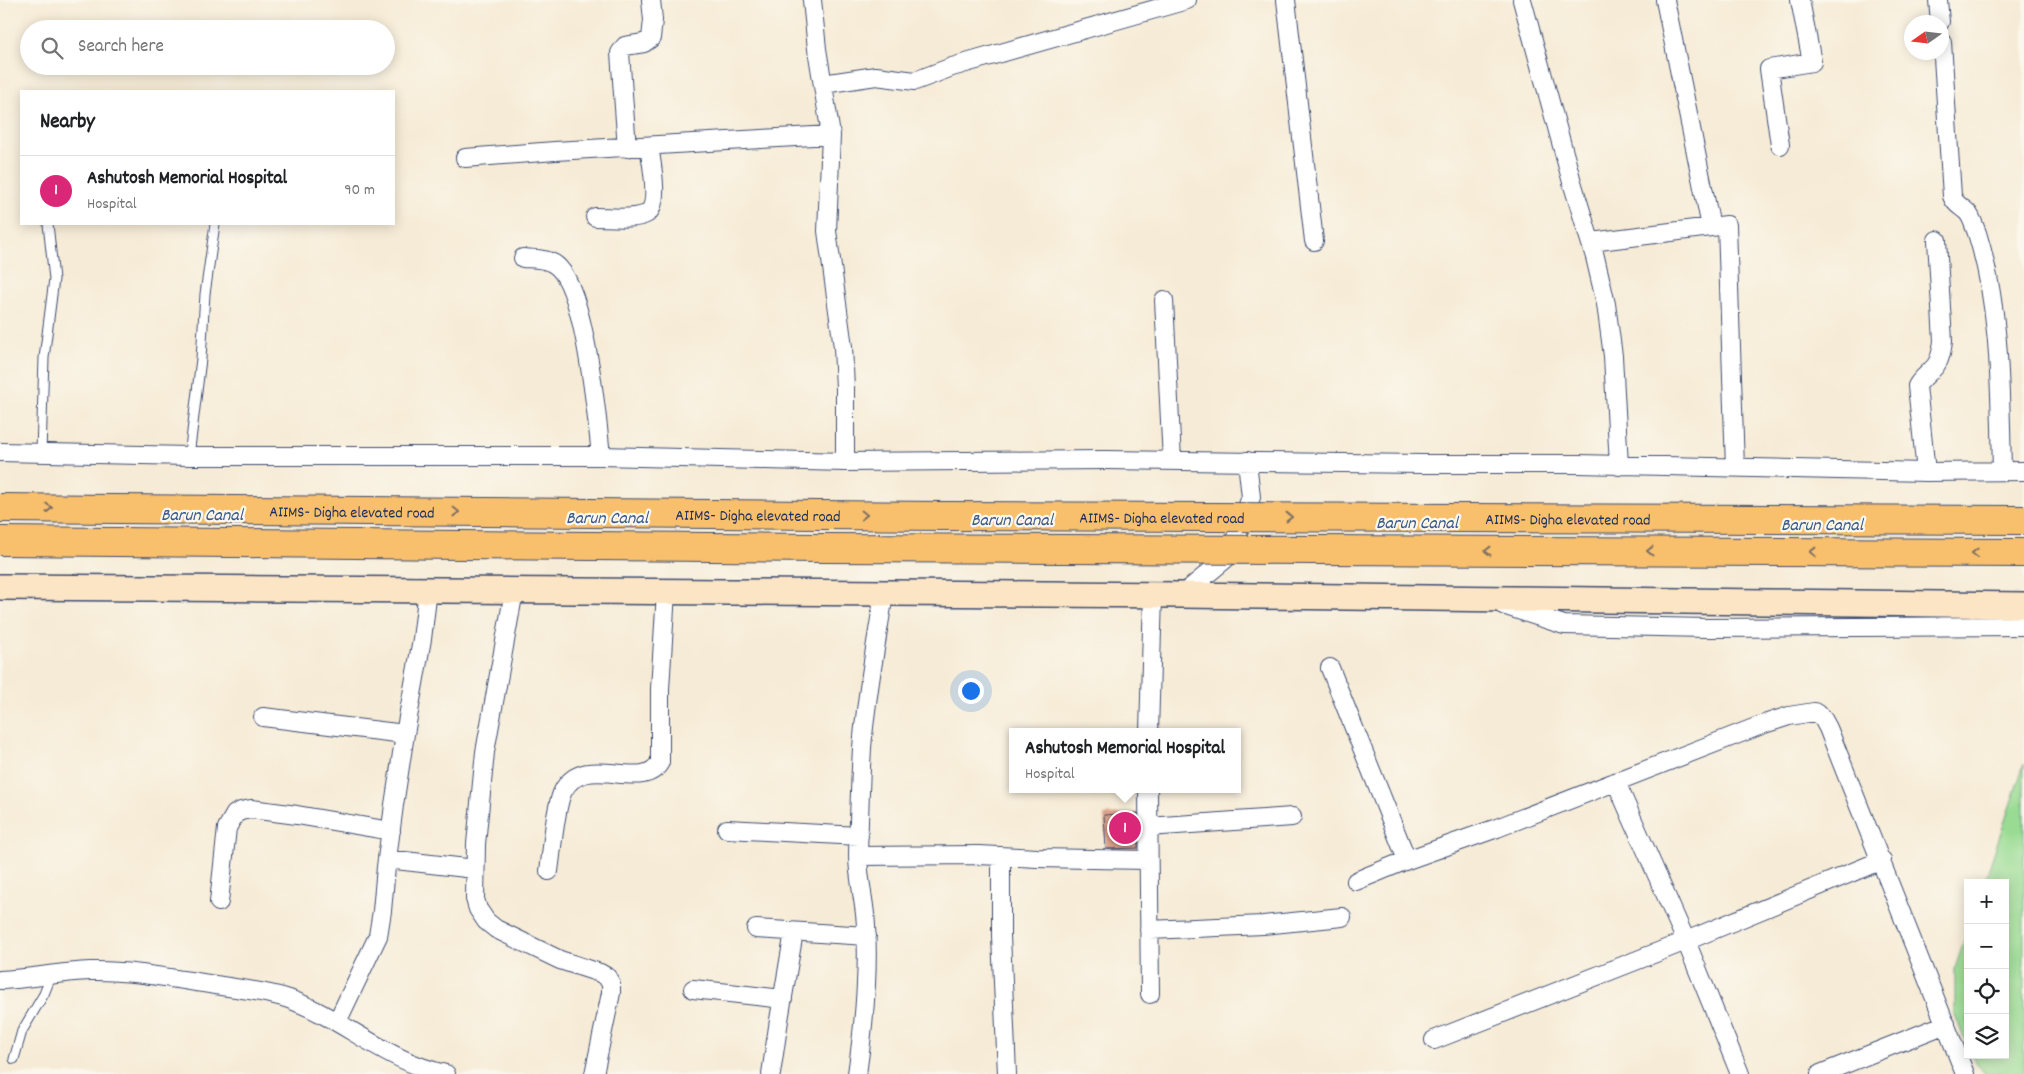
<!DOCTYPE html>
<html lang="en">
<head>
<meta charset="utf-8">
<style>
	:root { --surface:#fff; --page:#f2f2f2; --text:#202124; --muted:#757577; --line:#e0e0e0; --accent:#db2777 }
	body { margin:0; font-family:Dekko,sans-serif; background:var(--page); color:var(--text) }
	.controls { position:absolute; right:15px; bottom:15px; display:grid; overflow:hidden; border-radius:0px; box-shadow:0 2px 12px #0003 }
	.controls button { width:45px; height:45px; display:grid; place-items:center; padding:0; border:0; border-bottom:1px solid var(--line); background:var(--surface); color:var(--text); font:25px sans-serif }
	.compass { position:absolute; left:1904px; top:15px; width:45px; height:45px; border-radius:50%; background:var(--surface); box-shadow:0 2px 12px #0003; rotate:256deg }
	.you { position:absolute; left:970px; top:690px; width:18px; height:18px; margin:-12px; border:4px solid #fff; border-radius:50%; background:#1a73e8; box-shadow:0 0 0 8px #1a73e833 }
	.badge { display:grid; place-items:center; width:32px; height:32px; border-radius:50%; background:var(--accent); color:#fff; font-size:16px; font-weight:700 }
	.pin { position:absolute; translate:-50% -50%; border:2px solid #fff; box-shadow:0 1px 5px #0006 }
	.popup { position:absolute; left:1009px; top:728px; width:232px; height:65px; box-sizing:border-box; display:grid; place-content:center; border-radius:0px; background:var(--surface); filter:drop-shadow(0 1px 4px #0005); font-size:16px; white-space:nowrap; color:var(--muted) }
	.popup b { font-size:19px; color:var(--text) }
	.popup::after { content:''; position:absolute; left:50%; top:100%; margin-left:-10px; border:10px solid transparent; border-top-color:var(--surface) }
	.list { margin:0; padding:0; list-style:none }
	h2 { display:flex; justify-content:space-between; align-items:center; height:65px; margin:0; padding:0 20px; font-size:21px }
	h2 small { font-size:16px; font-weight:400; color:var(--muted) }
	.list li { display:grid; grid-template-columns:32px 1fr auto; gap:15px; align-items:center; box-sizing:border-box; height:70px; padding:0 20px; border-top:1px solid var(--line) }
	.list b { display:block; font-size:19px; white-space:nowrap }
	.list p { margin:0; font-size:16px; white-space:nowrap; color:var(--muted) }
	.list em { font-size:16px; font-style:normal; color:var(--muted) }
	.icon { flex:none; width:28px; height:28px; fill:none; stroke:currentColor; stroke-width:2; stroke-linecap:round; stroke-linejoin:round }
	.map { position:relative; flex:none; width:2024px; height:1074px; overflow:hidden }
	.search { position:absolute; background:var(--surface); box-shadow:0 2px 12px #0003; left:20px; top:20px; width:375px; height:55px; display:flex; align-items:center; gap:12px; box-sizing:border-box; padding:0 18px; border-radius:28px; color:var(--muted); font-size:19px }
	.panel { position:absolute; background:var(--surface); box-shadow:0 2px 12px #0003; left:20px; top:90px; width:375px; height:135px; border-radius:0px }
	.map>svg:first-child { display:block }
	.green { fill:#99db93; stroke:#5a8578 }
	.building { fill:#dba089 }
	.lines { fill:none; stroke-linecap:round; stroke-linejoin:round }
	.lane-casing { stroke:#3c4b70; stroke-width:11 }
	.street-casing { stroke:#3c4b70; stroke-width:20 }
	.secondary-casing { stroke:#3c4b70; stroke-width:28 }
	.lane { stroke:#fff; stroke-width:9 }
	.street { stroke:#fff; stroke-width:18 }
	.secondary { stroke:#fce5c4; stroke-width:25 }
	.highway-bridge-casing { stroke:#3c4b70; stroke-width:30; stroke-linecap:butt }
	.highway-bridge { stroke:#f8bf6c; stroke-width:28 }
	.oneway { stroke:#7e7064 }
	.labels { text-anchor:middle; stroke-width:4.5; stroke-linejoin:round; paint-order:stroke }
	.street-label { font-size:16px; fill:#1b2f5e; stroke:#fbf7ec }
	.water-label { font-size:18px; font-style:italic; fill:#38598a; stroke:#fbf7ec }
</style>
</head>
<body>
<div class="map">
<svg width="2024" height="1074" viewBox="0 0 2024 1074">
	<rect width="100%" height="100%" fill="#fbf7ec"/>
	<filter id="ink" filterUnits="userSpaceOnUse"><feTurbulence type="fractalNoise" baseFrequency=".02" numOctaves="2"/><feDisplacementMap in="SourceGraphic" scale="10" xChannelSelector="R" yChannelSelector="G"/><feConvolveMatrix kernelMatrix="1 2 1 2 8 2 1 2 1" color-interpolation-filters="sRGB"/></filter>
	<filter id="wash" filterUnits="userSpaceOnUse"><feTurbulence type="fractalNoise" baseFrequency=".0096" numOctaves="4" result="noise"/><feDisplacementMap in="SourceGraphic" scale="20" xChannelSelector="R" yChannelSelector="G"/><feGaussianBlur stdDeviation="1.12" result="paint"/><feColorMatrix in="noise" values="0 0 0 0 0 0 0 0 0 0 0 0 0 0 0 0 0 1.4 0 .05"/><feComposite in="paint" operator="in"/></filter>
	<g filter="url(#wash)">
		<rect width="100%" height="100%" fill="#f6ebd6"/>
		<!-- green -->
		<path class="green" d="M2024 764V1074H1985L1971 1055H2005V883H1984Z
			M1968 930V1049L1955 1015V968Z"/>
		<g id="blocks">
			<!-- building -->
			<path class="building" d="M1138 813V848L1106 849 1104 815Z"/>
		</g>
	</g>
	<g filter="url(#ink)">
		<use href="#blocks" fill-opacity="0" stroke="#3c4b70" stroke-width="1"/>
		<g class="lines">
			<!-- lane casing -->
			<g class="lane-casing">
				<path id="lane" d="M41 453 44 358 54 279 48 224
					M189 456 201 359 205 294 215 224
					M14 1059 22 1031 44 994 52 974"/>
			</g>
			<!-- street casing -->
			<g class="street-casing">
				<path id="street" d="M812 0 817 49 831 135 827 231 843 347 845 388V462
					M1286 0 1314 241
					M1522 0 1572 182 1595 257 1606 304 1613 356 1619 466
					M1665 0 1711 227
					M1938 0 1940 22
					M1942 42 1952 196C1955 205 1961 206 1967 212 1972 217 1974 226 1977 233 2001 310 2000 391 2002 471
					M823 84 876 76 915 81 952 67 1187 0
					M1780 145 1769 69 1812 62 1800 0
					M627 148 620 53 625 46 644 43 651 38 653 20 651 0
					M465 158 555 151 831 135
					M595 217C609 217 635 220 646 214 661 206 651 160 649 146
					M1591 242 1727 225 1735 468
					M523 258C535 259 550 258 559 268 585 294 597 416 601 456
					M1164 300 1172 461
					M0 452 189 456H601L845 462 1105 460 1422 464H1578L1926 472 2024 471
					M1926 472 1917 386C1922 377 1930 373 1936 365 1941 358 1942 349 1943 341L1937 240
					M514 591 485 752 476 844 475 899 478 909 486 921 496 929 560 960 600 973 607 977 611 984V993L594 1074
					M1182 595 1229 556 1251 497 1247 461
					M1503 605 1564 625 1707 628 2024 626
					M1330 668 1407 860
					M263 717 405 734
					M1149 732 1153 595
					M1616 782 1686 941 1740 1074
					M1148 789 1150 994
					M1148 827 1292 817
					M727 829 859 836
					M858 856 979 855 1037 858 1148 860
					M1001 856V936L1007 1074
					M387 859 475 869
					M549 871C552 851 555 807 563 791 584 750 643 794 660 762V689L666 592
					M1356 881 1407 860 1497 828 1764 724 1789 716 1814 712 1822 717 1828 728 1965 1074
					M219 902 227 828 235 814 241 811 251 809 297 815 391 831
					M756 929 867 936
					M1149 930 1263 925 1342 917
					M0 980C30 979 60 972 90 971 132 970 174 979 215 985 239 989 265 991 289 999 344 1019 387 1062 446 1074
					M693 989 783 999
					M337 1022 378 936 382 911 386 867 394 805 405 734 422 639 428 590
					M1434 1040 1686 941 1882 860
					M771 1074 779 1020 794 932
					M857 1074C864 1025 869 976 866 926 865 902 858 879 858 855 859 819 860 783 862 748 866 696 876 645 884 594
					M1820 1074 1946 1024"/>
			</g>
			<!-- secondary casing -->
			<g class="secondary-casing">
				<path id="secondary" d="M0 587 1182 595 2024 605"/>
			</g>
			<!-- lane -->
			<use href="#lane" class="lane"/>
			<!-- street -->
			<use href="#street" class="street"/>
			<!-- secondary -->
			<use href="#secondary" class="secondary"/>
			<!-- highway-bridge casing -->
			<g class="highway-bridge-casing">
				<g id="highway-bridge">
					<path id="s1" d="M0 508 944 516 2024 520"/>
					<path d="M0 541 823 548 2024 553"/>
				</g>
			</g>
			<!-- highway-bridge -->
			<use href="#highway-bridge" class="highway-bridge"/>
		</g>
		<!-- one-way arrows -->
		<defs><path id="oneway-chevron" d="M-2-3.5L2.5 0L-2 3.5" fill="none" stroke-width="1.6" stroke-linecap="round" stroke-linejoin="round" transform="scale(1.25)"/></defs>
		<g class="oneway">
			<use href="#oneway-chevron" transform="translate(49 508)"/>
			<use href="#oneway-chevron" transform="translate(456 512) rotate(1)"/>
			<use href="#oneway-chevron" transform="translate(864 515) rotate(1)"/>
			<use href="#oneway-chevron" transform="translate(1289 517)"/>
			<use href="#oneway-chevron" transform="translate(1488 551) rotate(-180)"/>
			<use href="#oneway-chevron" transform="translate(1650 551) rotate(180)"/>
			<use href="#oneway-chevron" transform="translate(1813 552) rotate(-180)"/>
			<use href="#oneway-chevron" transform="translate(1975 553) rotate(-179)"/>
		</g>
	</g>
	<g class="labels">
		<!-- street labels -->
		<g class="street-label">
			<text dy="6" stroke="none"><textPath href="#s1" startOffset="352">AIIMS- Digha elevated road</textPath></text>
			<text dy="6" stroke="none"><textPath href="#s1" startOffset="758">AIIMS- Digha elevated road</textPath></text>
			<text dy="6" stroke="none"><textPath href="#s1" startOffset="1162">AIIMS- Digha elevated road</textPath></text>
			<text dy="6" stroke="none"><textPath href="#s1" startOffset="1568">AIIMS- Digha elevated road</textPath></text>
		</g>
		<!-- water labels -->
		<g class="water-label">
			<text x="202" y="520">Barun Canal</text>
			<text x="607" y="523">Barun Canal</text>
			<text x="1012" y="525">Barun Canal</text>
			<text x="1417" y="528">Barun Canal</text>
			<text x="1822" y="530">Barun Canal</text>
		</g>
	</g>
</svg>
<div class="controls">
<button>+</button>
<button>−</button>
<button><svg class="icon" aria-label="locate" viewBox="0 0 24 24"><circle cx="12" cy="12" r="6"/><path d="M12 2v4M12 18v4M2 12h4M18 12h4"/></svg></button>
<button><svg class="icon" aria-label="layers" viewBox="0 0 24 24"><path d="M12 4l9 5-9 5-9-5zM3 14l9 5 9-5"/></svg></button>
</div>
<svg class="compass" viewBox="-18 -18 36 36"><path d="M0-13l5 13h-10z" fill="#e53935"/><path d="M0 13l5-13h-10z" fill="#757577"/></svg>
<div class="you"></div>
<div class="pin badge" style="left:1125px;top:828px">1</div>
<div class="popup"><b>Ashutosh Memorial Hospital</b>Hospital</div>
<div class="search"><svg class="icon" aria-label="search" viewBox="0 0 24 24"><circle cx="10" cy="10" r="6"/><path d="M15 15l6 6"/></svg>Search here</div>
<section class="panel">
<h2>Nearby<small></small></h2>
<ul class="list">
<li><span class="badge">1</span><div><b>Ashutosh Memorial Hospital</b><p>Hospital</p></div><em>90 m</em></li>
</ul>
</section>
</div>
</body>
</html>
